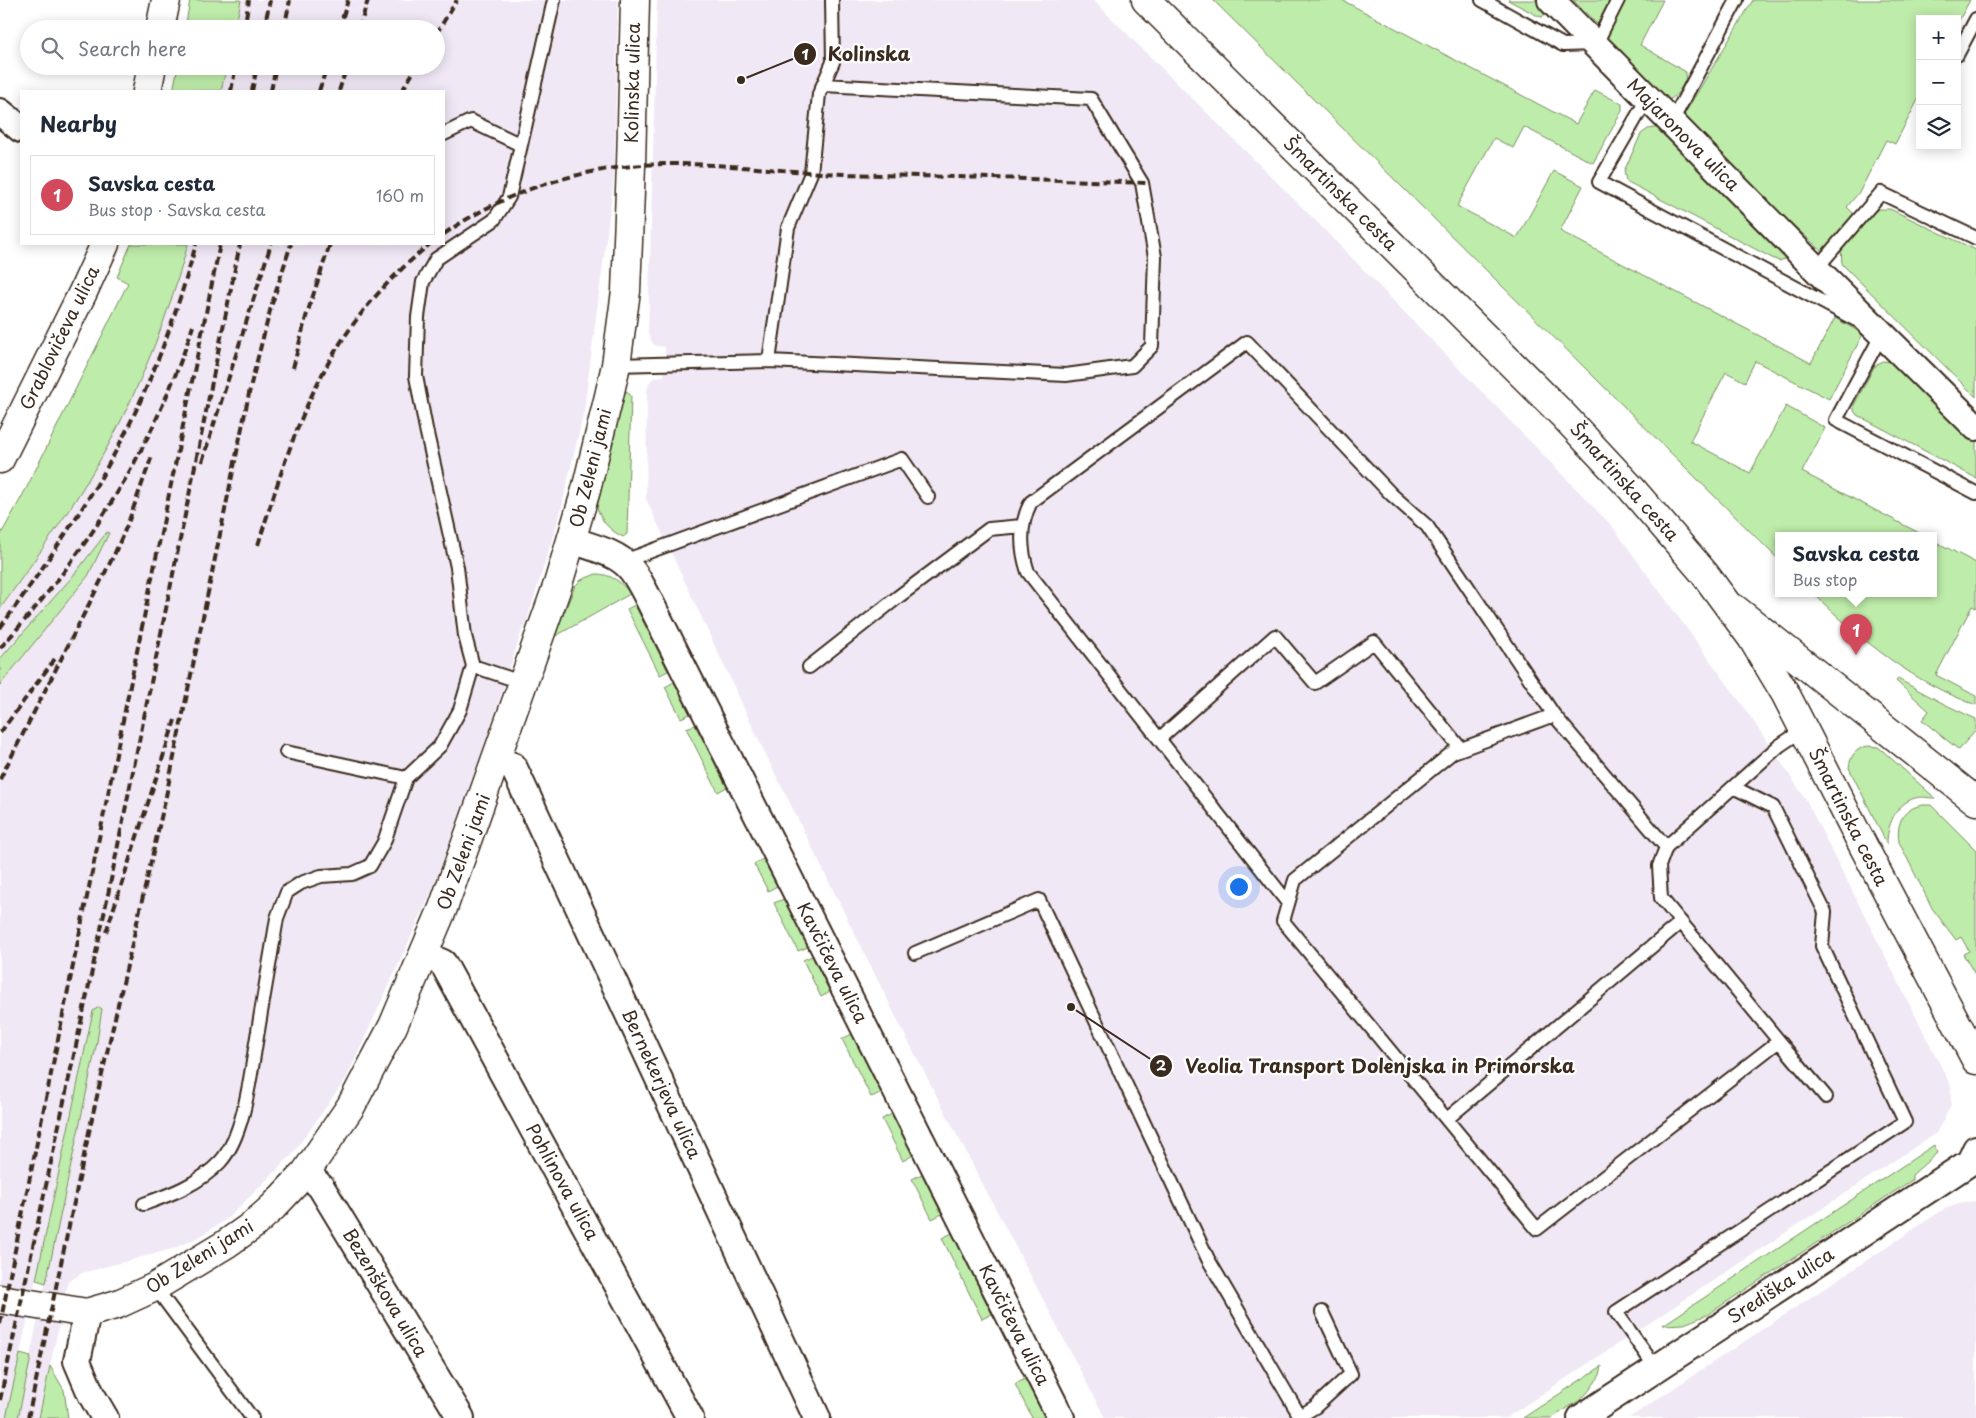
<!DOCTYPE html>
<html lang="en">
<head>
<meta charset="utf-8">
<style>
	:root { --surface:#fff; --page:#f2f2f3; --text:#1f2937; --muted:#747a83; --line:#e0e1e3; --accent:#d1495b }
	body { margin:0; font-family:"Playpen Sans",sans-serif; background:var(--page); color:var(--text) }
	.controls { position:absolute; right:15px; top:15px; display:grid; overflow:hidden; border-radius:0px; box-shadow:0 2px 12px #0003 }
	.controls button { width:45px; height:45px; display:grid; place-items:center; padding:0; border:0; border-bottom:1px solid var(--line); background:var(--surface); color:var(--text); font:25px sans-serif }
	.you { position:absolute; left:1238px; top:886px; width:18px; height:18px; margin:-12px; border:4px solid #fff; border-radius:50%; background:#1a73e8; box-shadow:0 0 0 8px #1a73e833 }
	.badge { display:grid; place-items:center; width:32px; height:32px; border-radius:50%; background:var(--accent); color:#fff; font-size:16px; font-weight:700 }
	.pin { position:absolute; translate:-50% -41px; filter:drop-shadow(0 1px 2px #0008) }
	.pin::after { content:''; position:absolute; top:26px; width:18px; height:15px; background:inherit; clip-path:polygon(0 0,100% 0,50% 100%) }
	.popup { position:absolute; left:1775px; top:532px; width:162px; height:65px; box-sizing:border-box; display:grid; place-content:center; border-radius:0px; background:var(--surface); filter:drop-shadow(0 1px 4px #0005); font-size:16px; white-space:nowrap; color:var(--muted) }
	.popup b { font-size:19px; color:var(--text) }
	.popup::after { content:''; position:absolute; left:50%; top:100%; margin-left:-10px; border:10px solid transparent; border-top-color:var(--surface) }
	.list { margin:0; padding:0; list-style:none }
	h2 { display:flex; justify-content:space-between; align-items:center; height:65px; margin:0; padding:0 20px; font-size:21px }
	h2 small { font-size:16px; font-weight:400; color:var(--muted) }
	.list li { display:grid; grid-template-columns:32px 1fr auto; gap:15px; align-items:center; box-sizing:border-box; height:80px; margin:0 10px 10px; padding:0 10px; border:1px solid var(--line); border-radius:0px }
	.list b { display:block; font-size:19px; white-space:nowrap }
	.list p { margin:0; font-size:16px; white-space:nowrap; color:var(--muted) }
	.list em { font-size:16px; font-style:normal; color:var(--muted) }
	.icon { flex:none; width:28px; height:28px; fill:none; stroke:currentColor; stroke-width:2; stroke-linecap:round; stroke-linejoin:round }
	.map { position:relative; flex:none; width:1976px; height:1418px; overflow:hidden }
	.search { position:absolute; background:var(--surface); box-shadow:0 2px 12px #0003; left:20px; top:20px; width:425px; height:55px; display:flex; align-items:center; gap:12px; box-sizing:border-box; padding:0 18px; border-radius:28px; color:var(--muted); font-size:19px }
	.panel { position:absolute; background:var(--surface); box-shadow:0 2px 12px #0003; left:20px; top:90px; width:425px; height:155px; border-radius:0px }
	.map>svg:first-child { display:block }
	.built { fill:#f1e8f6; fill-rule:evenodd }
	.green { fill:#beecaa; stroke:#7c8b64 }
	.lines { fill:none; stroke-linecap:round; stroke-linejoin:round }
	.lane-casing { stroke:#3b2a1e; stroke-width:16 }
	.street-casing { stroke:#3b2a1e; stroke-width:30 }
	.secondary-casing { stroke:#3b2a1e; stroke-width:31 }
	.primary-casing { stroke:#3b2a1e; stroke-width:31 }
	.lane { stroke:#fff; stroke-width:12 }
	.street { stroke:#fff; stroke-width:26 }
	.secondary { stroke:#fff; stroke-width:28 }
	.primary { stroke:#fff; stroke-width:28 }
	.rail { stroke:#3b2a1e; stroke-width:4; stroke-dasharray:8 4; stroke-linecap:butt }
	.labels { text-anchor:middle; stroke-width:4.5; stroke-linejoin:round; paint-order:stroke }
	.street-label { font-size:18px; fill:#3b2a1e; stroke:#fff }
	.leader { fill:none; stroke:#3b2a1e; stroke-width:2 }
	.callout-dot { fill:#3b2a1e; stroke:#fff; stroke-width:2 }
	.mark-label { font-size:15px; text-anchor:middle; font-weight:bold; fill:#fff }
	.callout-label { font-size:19px; text-anchor:middle; font-weight:bold; fill:#3b2a1e; stroke:#fff; stroke-width:4.5; stroke-linejoin:round; paint-order:stroke }
</style>
</head>
<body>
<div class="map">
<svg width="1976" height="1418" viewBox="0 0 1976 1418">
	<rect width="100%" height="100%" fill="#fff"/>
	<filter id="ink" filterUnits="userSpaceOnUse"><feTurbulence type="fractalNoise" baseFrequency=".02" numOctaves="2"/><feDisplacementMap in="SourceGraphic" scale="10" xChannelSelector="R" yChannelSelector="G"/><feConvolveMatrix kernelMatrix="1 2 1 2 8 2 1 2 1" color-interpolation-filters="sRGB"/></filter>
	<g filter="url(#ink)">
		<!-- built -->
		<path class="built" d="M241 0H618L614 178 584 411 560 514 525 627H523L493 719 432 891 346 1079 291 1156 227 1219 199 1237 172 1249 82 1273 68 1282 39 1418H0V685L88 576 109 533 107 532 73 576 0 659V609L45 545 108 445 145 370 170 303 188 244H444V91H221L227 66H436V29H235ZM93 1011 101 1018 97 1042 30 1356 20 1354Z
			M657 0H1093L1319 224 1612 526 1739 700 1805 798 1951 1086V1106L1936 1133 1506 1418H1105L907 1039 765 753 646 499 647 391 649 383 653 378 664 376 665 347 656 346 653 344 648 334Z
			M1976 1201V1418H1629L1944 1209 1965 1202Z"/>
		<!-- green -->
		<path class="green" d="M190 0H241L235 29H185Z
			M1213 0H1342L1576 124 1595 90 1622 104V111L1593 163 1524 127 1513 148 1494 138 1457 206 1517 238 1554 171 1583 186 1560 231 1811 363 1835 318 1863 334 1829 399 1755 361 1745 382 1726 372 1690 441 1750 473 1786 406 1825 428 1802 472 1925 536H1778V559Z
			M1508 0H1537L1546 8V13L1542 17 1538 16Z
			M1573 0H1610L1597 24Z
			M1625 0H1663L1640 45 1686 72C1687 81 1678 96 1669 100L1608 42 1609 30Z
			M1753 0H1970L1957 24V19H1920V96L1895 144 1886 140 1860 191 1847 207 1855 215 1823 252 1685 128 1683 119 1685 113Z
			M178 66H227L221 91H173Z
			M1655 128 1666 130 1788 258 1779 261 1774 259 1626 181 1624 171 1641 134 1648 129Z
			M1879 209H1890L1976 250V397L1842 264 1841 248 1872 212Z
			M131 244H188C169 314 143 380 109 444 78 501 37 556 0 609V536L26 489 128 283 117 277Z
			M1882 361 1896 362 1976 439V478L1857 415 1854 411V405L1874 367Z
			M627 391 631 396 627 534 623 537C609 530 602 522 597 508L622 395Z
			M107 532 109 533 88 576 0 685V659L73 576Z
			M1934 541 1976 563V608L1972 606 1936 675 1976 696V705C1912 682 1861 640 1814 594H1934Z
			M596 574C611 574 622 582 630 594L554 637 575 586 581 580Z
			M635 605 668 671 660 675 627 609Z
			M1898 679 1944 704 1976 719V729L1959 750 1922 720 1929 711 1896 681Z
			M674 682 690 714 681 718 665 687Z
			M695 725 727 787 718 792 686 728Z
			M1868 746 1878 747 1883 751 1935 798C1928 798 1921 796 1915 798 1895 804 1887 826 1887 844L1849 768C1850 756 1856 748 1868 746Z
			M1923 805H1931L1976 850V976L1963 954 1969 951 1961 937 1956 940 1932 908 1899 842C1896 823 1903 808 1923 805Z
			M763 859 777 886 768 891 754 864Z
			M784 899 808 947 798 951 774 903Z
			M812 956 830 992 821 997 803 960Z
			M99 1007 102 1009 97 1042 46 1283 36 1280 93 1011Z
			M852 1034 881 1093 871 1097 842 1039Z
			M892 1114 913 1155 903 1161 882 1119Z
			M1934 1145 1937 1153 1912 1175V1180L1707 1315 1684 1324 1663 1325Z
			M922 1174 942 1214 932 1219 912 1179Z
			M952 1233 992 1314 982 1319 942 1238Z
			M20 1354 31 1357 18 1418H6Z
			M50 1366 64 1390 68 1418H39Z
			M1602 1366 1600 1375 1588 1392 1580 1400 1552 1418H1523Z
			M1025 1379 1045 1418H1032L1015 1384Z"/>
		<g class="lines">
			<!-- lane casing -->
			<g class="lane-casing">
				<path id="lane" d="M1482 0 1563 45 1596 44 1618 0
					M1957 55 1976 19
					M1647 99 1599 182 1856 320
					M1671 123 1737 0
					M444 134 471 121 521 145 509 197 494 220 436 259 423 282 418 317 416 376 426 429 457 567 465 636 473 666
					M521 145 554 0
					M1816 269 1881 193 1976 238
					M1880 333 1882 334 1836 420 1976 493
					M769 361 1066 375 1132 366 1152 346 1155 257 1142 183 1091 99 823 85
					M616 365 769 361 788 228 811 173 819 94 833 62 832 0
					M624 561 902 459 928 497
					M809 667 898 597 989 529 1022 526
					M1159 739 1275 636 1315 683 1374 642 1461 749
					M286 752 406 778
					M1666 847 1554 715 1453 752 1295 880 1283 921 1537 1229 1779 1041 1661 898 1659 866 1666 847 1779 746 1804 729
					M1288 903 1028 572C1020 548 1019 525 1031 502L1247 342 1391 494 1427 526 1554 715
					M915 953 1039 900 1208 1259 1301 1418
					M1779 1041 1826 1097
					M1447 1119 1681 922
					M144 1204C172 1194 199 1184 220 1162 246 1134 251 1068 258 1031 264 993 271 956 277 918L287 892 301 883 321 876 352 874 370 866 384 842 406 778 440 746 460 710 473 666 524 683
					M155 1287 252 1418
					M1656 1368 1616 1312 1905 1122 1822 946 1825 912 1773 807 1733 787
					M1300 1416 1315 1407 1351 1374 1322 1312"/>
			</g>
			<!-- street casing -->
			<g class="street-casing">
				<path id="street" d="M1551 0 1816 269 1976 427
					M0 112 21 129
					M572 540C590 547 616 552 629 567 636 574 641 585 646 594L1061 1418
					M497 760 513 766 817 1418
					M424 955 443 963 690 1418
					M306 1172 321 1187 461 1418
					M87 1313 77 1361 91 1394 105 1418
					M1581 1418 1970 1162 1976 1149"/>
			</g>
			<!-- secondary casing -->
			<g class="secondary-casing">
				<path id="secondary" d="M160 29 166 0
					M147 91 152 66
					M0 459 83 292 105 244
					M1735 609 1976 801
					M0 1299 87 1313 118 1304 155 1287 226 1244 253 1225 273 1207 306 1172 351 1106 393 1026 443 908 558 584 586 490 609 396 616 365 626 291 631 166 635 0"/>
			</g>
			<!-- primary casing -->
			<g class="primary-casing">
				<path id="primary" d="M1146 0 1562 414 1631 488 1704 573 1752 638 1785 693 1858 836 1976 1060"/>
			</g>
			<!-- lane -->
			<use href="#lane" class="lane"/>
			<!-- street -->
			<use href="#street" class="street"/>
			<!-- secondary -->
			<use href="#secondary" class="secondary"/>
			<!-- primary -->
			<use href="#primary" class="primary"/>
			<!-- rail -->
			<path class="rail" d="M244 29 249 0
				M264 29 270 0
				M284 29 290 0
				M339 29 348 0
				M359 29 368 0
				M436 34 457 0
				M231 91 236 66
				M252 91 257 66
				M271 91 276 66
				M319 91 327 66
				M339 91 347 66
				M402 91 417 66
				M444 234C508 189 586 166 664 164 724 163 785 172 845 174 946 177 1047 179 1147 183
				M293 368 306 317 330 244
				M202 462 271 244
				M258 545C297 420 325 330 430 244
				M0 628C33 582 66 535 96 486 141 411 173 329 196 244
				M0 648C88 552 152 451 193 326
				M0 733 57 656
				M0 779 114 555 128 523 152 456
				M106 932 175 720
				M0 1324 220 244
				M0 1400 101 929 240 244
				M28 1418 92 1118 166 796 251 384 271 307 291 244"/>
		</g>
	</g>
	<g class="labels">
		<!-- street labels -->
		<g class="street-label">
			<text transform="translate(633 83) rotate(-89)" y="6">Kolinska ulica</text>
			<text transform="translate(1683 135) rotate(45)" y="6">Majaronova ulica</text>
			<text transform="translate(1340 194) rotate(45)" y="6">Šmartinska cesta</text>
			<text transform="translate(60 338) rotate(-64)" y="6">Grablovičeva ulica</text>
			<text transform="translate(591 468) rotate(-76)" y="6">Ob Zeleni jami</text>
			<text transform="translate(1624 482) rotate(48)" y="6">Šmartinska cesta</text>
			<text transform="translate(1848 817) rotate(63)" y="6">Šmartinska cesta</text>
			<text transform="translate(464 852) rotate(-70)" y="6">Ob Zeleni jami</text>
			<text transform="translate(832 963) rotate(63)" y="6">Kavčičeva ulica</text>
			<text transform="translate(661 1084) rotate(65)" y="6">Bernekerjeva ulica</text>
			<text transform="translate(562 1182) rotate(61)" y="6">Pohlinova ulica</text>
			<text transform="translate(200 1257) rotate(-32)" y="6">Ob Zeleni jami</text>
			<text transform="translate(1781 1286) rotate(-33)" y="6">Središka ulica</text>
			<text transform="translate(385 1293) rotate(59)" y="6">Bezenškova ulica</text>
			<text transform="translate(1014 1325) rotate(63)" y="6">Kavčičeva ulica</text>
		</g>
	</g>
	<!-- callouts -->
	<path class="leader" d="M741 80L805 54M1071 1007L1161 1066"/>
	<g class="callout-dot">
		<circle cx="741" cy="80" r="5"/>
		<circle cx="1071" cy="1007" r="5"/>
		<circle cx="805" cy="54" r="12"/>
		<circle cx="1161" cy="1066" r="12"/>
	</g>
	<g class="mark-label">
		<text x="805" y="60">1</text>
		<text x="1161" y="1071">2</text>
	</g>
	<g class="callout-label">
		<text x="869" y="61">Kolinska</text>
		<text x="1380" y="1073">Veolia Transport Dolenjska in Primorska</text>
	</g>
</svg>
<div class="controls">
<button>+</button>
<button>−</button>
<button><svg class="icon" aria-label="layers" viewBox="0 0 24 24"><path d="M12 4l9 5-9 5-9-5zM3 14l9 5 9-5"/></svg></button>
</div>
<div class="you"></div>
<div class="pin badge" style="left:1856px;top:655px">1</div>
<div class="popup"><b>Savska cesta</b>Bus stop</div>
<div class="search"><svg class="icon" aria-label="search" viewBox="0 0 24 24"><circle cx="10" cy="10" r="6"/><path d="M15 15l6 6"/></svg>Search here</div>
<section class="panel">
<h2>Nearby<small></small></h2>
<ul class="list">
<li><span class="badge">1</span><div><b>Savska cesta</b><p>Bus stop · Savska cesta</p></div><em>160 m</em></li>
</ul>
</section>
</div>
</body>
</html>
